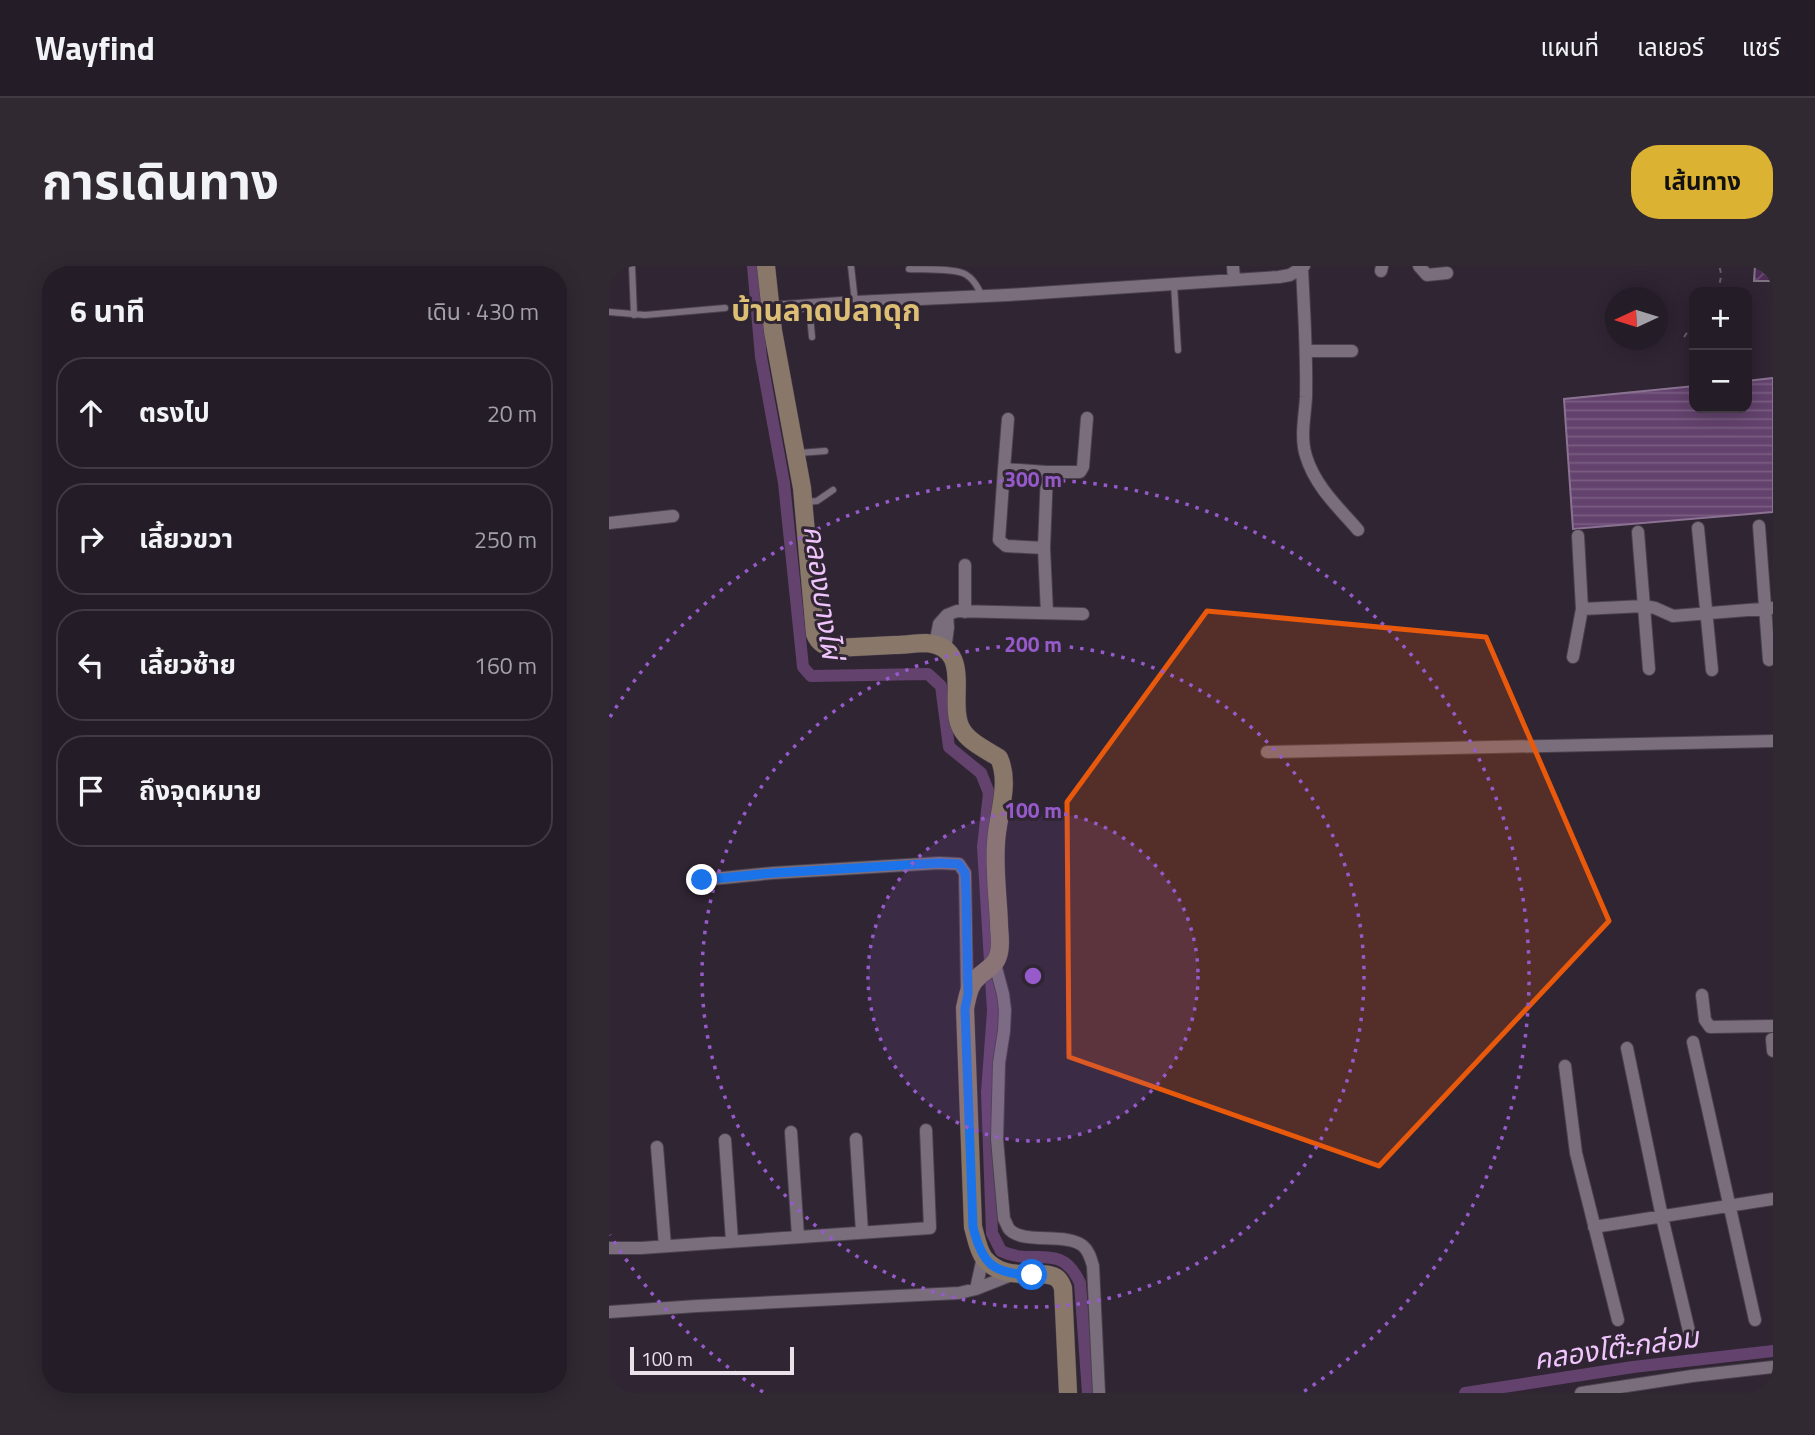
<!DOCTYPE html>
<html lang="th">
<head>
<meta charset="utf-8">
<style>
	:root { --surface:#241c26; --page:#302932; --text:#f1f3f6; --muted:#a3a1a7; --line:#413a43; --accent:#dcb233 }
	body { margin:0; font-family:"Titillium Web","Noto Sans Thai",sans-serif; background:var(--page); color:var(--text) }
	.controls { position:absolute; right:21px; top:21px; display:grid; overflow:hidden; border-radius:14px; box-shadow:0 4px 18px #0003 }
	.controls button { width:63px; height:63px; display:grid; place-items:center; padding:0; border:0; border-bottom:2px solid var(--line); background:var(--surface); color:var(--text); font:35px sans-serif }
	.compass { position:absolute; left:996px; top:21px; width:63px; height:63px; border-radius:50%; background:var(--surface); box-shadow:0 4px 18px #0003; rotate:266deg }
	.scale { position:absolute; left:21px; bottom:18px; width:164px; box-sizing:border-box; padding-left:7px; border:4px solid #e9e2eb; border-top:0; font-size:19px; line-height:24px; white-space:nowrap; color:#e9e2eb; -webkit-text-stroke:5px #302533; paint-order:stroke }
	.stop { position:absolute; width:21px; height:21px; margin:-16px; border:5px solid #1a73e8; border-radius:50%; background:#fff }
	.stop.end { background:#1a73e8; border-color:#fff; box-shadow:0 2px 7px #0008 }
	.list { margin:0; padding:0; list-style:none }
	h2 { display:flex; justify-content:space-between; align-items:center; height:91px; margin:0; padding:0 28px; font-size:30px }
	h2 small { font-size:23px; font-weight:400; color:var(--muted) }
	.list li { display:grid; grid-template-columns:46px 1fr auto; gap:21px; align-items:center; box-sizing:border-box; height:112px; margin:0 14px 14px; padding:0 14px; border:2px solid var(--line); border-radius:28px }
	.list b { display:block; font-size:26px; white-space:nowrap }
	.list em { font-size:23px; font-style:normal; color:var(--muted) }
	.icon { flex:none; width:38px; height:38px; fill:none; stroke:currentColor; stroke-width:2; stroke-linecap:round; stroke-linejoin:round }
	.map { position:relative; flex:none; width:1164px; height:1127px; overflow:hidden; border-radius:28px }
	header { display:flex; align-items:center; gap:42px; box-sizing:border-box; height:98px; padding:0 35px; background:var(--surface); border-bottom:2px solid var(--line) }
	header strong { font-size:33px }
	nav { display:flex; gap:38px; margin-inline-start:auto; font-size:24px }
	.intro { display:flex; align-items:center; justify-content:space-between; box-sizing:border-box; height:168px; padding:0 42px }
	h1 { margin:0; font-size:49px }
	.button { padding:18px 32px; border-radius:28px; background:var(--accent); color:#111; font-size:24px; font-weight:700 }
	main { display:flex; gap:42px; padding:0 42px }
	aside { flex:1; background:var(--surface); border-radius:28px; box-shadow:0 4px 18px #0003 }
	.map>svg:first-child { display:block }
	.water { fill:url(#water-rules); stroke:#8b7293; stroke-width:2 }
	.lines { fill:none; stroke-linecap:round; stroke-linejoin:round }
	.canal { stroke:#63426d; stroke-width:12 }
	.building { fill:url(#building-cross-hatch); stroke:#7f7383; stroke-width:2 }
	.lane-casing { stroke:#49414c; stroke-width:8 }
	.street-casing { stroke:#49414c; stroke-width:14 }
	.secondary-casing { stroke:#49414c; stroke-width:19 }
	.path { stroke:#685e6a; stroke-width:2; stroke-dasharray:5 5; stroke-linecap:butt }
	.lane { stroke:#7a6e7d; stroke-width:6 }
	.street { stroke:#7a6e7d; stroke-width:12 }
	.secondary { stroke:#89786a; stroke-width:18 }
	.route { stroke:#1a73e8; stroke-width:9 }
	.marked { fill:#e8590c; fill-opacity:0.2; stroke:#e8590c; stroke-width:5; stroke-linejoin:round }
	.ring { fill:none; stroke:#965aca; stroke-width:3.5; stroke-dasharray:3.5 7 }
	.labels { text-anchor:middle; stroke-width:6; stroke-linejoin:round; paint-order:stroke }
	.water-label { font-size:28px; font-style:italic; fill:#f0c5fd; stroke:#302533 }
	.quarter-label { font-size:30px; font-weight:bold; fill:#dcbf74; stroke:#302533 }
	.centre { fill:#965aca; stroke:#302533; stroke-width:3.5 }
	.ring-label { font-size:21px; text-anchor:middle; font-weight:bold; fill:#965aca; stroke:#302533; stroke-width:6; stroke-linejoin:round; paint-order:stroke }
</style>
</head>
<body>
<header>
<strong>Wayfind</strong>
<nav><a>แผนที่</a><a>เลเยอร์</a><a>แชร์</a></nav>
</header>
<div class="intro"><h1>การเดินทาง</h1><a class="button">เส้นทาง</a></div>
<main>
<aside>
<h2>6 นาที<small>เดิน · 430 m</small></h2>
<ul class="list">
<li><svg class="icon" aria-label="ahead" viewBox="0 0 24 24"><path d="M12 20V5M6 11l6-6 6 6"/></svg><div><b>ตรงไป</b></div><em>20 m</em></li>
<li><svg class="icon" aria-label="right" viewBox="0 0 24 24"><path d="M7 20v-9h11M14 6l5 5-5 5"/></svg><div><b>เลี้ยวขวา</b></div><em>250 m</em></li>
<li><svg class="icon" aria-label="left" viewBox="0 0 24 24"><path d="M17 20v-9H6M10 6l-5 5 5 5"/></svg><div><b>เลี้ยวซ้าย</b></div><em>160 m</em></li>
<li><svg class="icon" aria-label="arrive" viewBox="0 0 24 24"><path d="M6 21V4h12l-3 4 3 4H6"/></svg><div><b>ถึงจุดหมาย</b></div></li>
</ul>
</aside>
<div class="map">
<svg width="1164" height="1127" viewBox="0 0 1164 1127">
	<defs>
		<pattern id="water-rules" width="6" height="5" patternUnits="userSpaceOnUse" patternTransform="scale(1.75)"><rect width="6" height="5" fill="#63426d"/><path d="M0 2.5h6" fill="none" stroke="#795d82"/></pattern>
		<pattern id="building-cross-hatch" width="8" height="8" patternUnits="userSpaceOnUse" patternTransform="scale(1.75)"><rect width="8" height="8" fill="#4d2d57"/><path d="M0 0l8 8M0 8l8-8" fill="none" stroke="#674b6f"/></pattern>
	</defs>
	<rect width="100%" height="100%" fill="#302533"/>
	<!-- water -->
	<path class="water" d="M1164 112V246L964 263 955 133 1085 120V142H1138V115Z"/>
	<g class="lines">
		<!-- canal -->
		<path class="canal" d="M144 0 152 91 175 217 194 401 202 410 319 408 332 420 340 481 372 507 380 527 374 581 384 745 378 826 383 967 392 985C426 1001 452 975 471 1017L479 1127
			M856 1127 1024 1101 1164 1085"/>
	</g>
	<!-- building -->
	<path class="building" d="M1146 0H1164V15H1145Z"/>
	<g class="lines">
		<!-- lane casing -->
		<g class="lane-casing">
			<path id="lane" d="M23 0 25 49
				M242 0 246 36
				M300 3C316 4 342 2 356 8 365 13 369 22 373 30
				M565 18 569 84
				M200 39 203 71
				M0 46 36 49 116 42
				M190 187 216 185
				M196 236 208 235 224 224"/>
		</g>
		<!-- street casing -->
		<g class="street-casing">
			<path id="street" d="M624 0 625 14
				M810 0 818 9 838 7
				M693 2C695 45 698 88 697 131 696 150 691 171 697 190 706 220 729 241 749 264
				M772 5 773 0
				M162 42 246 36 399 29 670 11 681 9 695 0
				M697 85H743
				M395 203 399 153
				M0 257 64 250
				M1150 260 1160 394
				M1089 262 1103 404
				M1029 266 1040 403
				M435 282 397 280 390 274 395 203 438 206
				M356 299V346
				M973 343 1035 340 1046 342 1064 350 1164 342
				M438 347 435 282 438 206H471L474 201 478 152
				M338 349 348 345 474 348
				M326 379 330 358 338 349 339 361 336 384
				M964 391 973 343 969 270
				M658 486 1164 475
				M93 614 164 607 330 597 350 598 356 607 358 725
				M386 698 394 728 396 744 395 765 390 797 388 873 395 953C397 956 398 960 400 963 414 979 458 966 474 980 480 985 482 993 484 1000L490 1127
				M1093 729 1096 754 1101 761 1164 760
				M1163 773 1164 785
				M1084 776 1146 1054
				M1018 782 1053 951 1080 1065
				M956 800 967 887 1009 1054
				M182 866 189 970
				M247 873 253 966
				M116 874 123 975
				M48 881 56 980
				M985 961 1164 933
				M0 982H32L321 962 317 864
				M367 1023 374 991
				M0 1046 88 1040 350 1027 367 1023 405 1008
				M972 1127 1083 1110 1164 1101"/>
		</g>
		<!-- secondary casing -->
		<g class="secondary-casing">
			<path id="secondary" d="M157 0 164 65 193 222 206 368C210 378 216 380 226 382 246 381 265 380 285 379 296 379 307 377 317 377 366 381 338 436 352 462 359 476 378 484 390 492 402 518 388 550 387 577 385 604 389 631 390 658 390 668 393 680 389 690 385 703 371 706 364 717 359 724 358 734 356 742L364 961C367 971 369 984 375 992 398 1020 434 1000 449 1013 451 1015 453 1019 454 1022L459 1127"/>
		</g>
		<!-- path -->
		<path class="path" d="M1107 26C1111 17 1114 10 1110 0
			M1075 71 1085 57"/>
		<!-- lane -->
		<use href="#lane" class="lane"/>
		<!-- street -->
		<use href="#street" class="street"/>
		<!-- secondary -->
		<use href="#secondary" class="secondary"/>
	</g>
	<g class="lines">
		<!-- route -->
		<path class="route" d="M93 614 164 607 330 597 350 598 356 607 357 626 359 728 356 743 364 961C373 998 384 1008 423 1009"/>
	</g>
	<!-- marked area -->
	<path class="marked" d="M598 345 877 371 1000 655 770 900 460 791 458 536Z"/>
	<!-- distance rings -->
	<circle cx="424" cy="710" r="165" fill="#965aca" fill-opacity=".12"/>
	<g class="ring">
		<circle cx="424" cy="710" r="165"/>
		<circle cx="424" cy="710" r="331"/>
		<path d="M154 1126A496 496 0 0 1 1 969M1 451A496 496 0 1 1 694 1126"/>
	</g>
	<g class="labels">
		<!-- water labels -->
		<g class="water-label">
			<text transform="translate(214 326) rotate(82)" y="10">คลองบางไผ่</text>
			<text transform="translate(1007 1082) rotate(-8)" y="10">คลองโต๊ะกล่อม</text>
		</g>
		<!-- quarter labels -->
		<g class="quarter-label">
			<text x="217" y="55">บ้านลาดปลาดุก</text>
		</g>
	</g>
	<circle cx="424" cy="710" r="10" class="centre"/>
	<g class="ring-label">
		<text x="424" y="221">300 m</text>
		<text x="424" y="386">200 m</text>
		<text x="424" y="552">100 m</text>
	</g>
</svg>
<div class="controls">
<button>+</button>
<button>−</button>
</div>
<svg class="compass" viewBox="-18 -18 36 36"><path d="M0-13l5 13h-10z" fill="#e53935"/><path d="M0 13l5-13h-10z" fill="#a3a1a7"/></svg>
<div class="scale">100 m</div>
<div class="stop" style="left:423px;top:1009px"></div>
<div class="stop end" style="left:93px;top:614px"></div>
</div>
</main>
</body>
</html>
